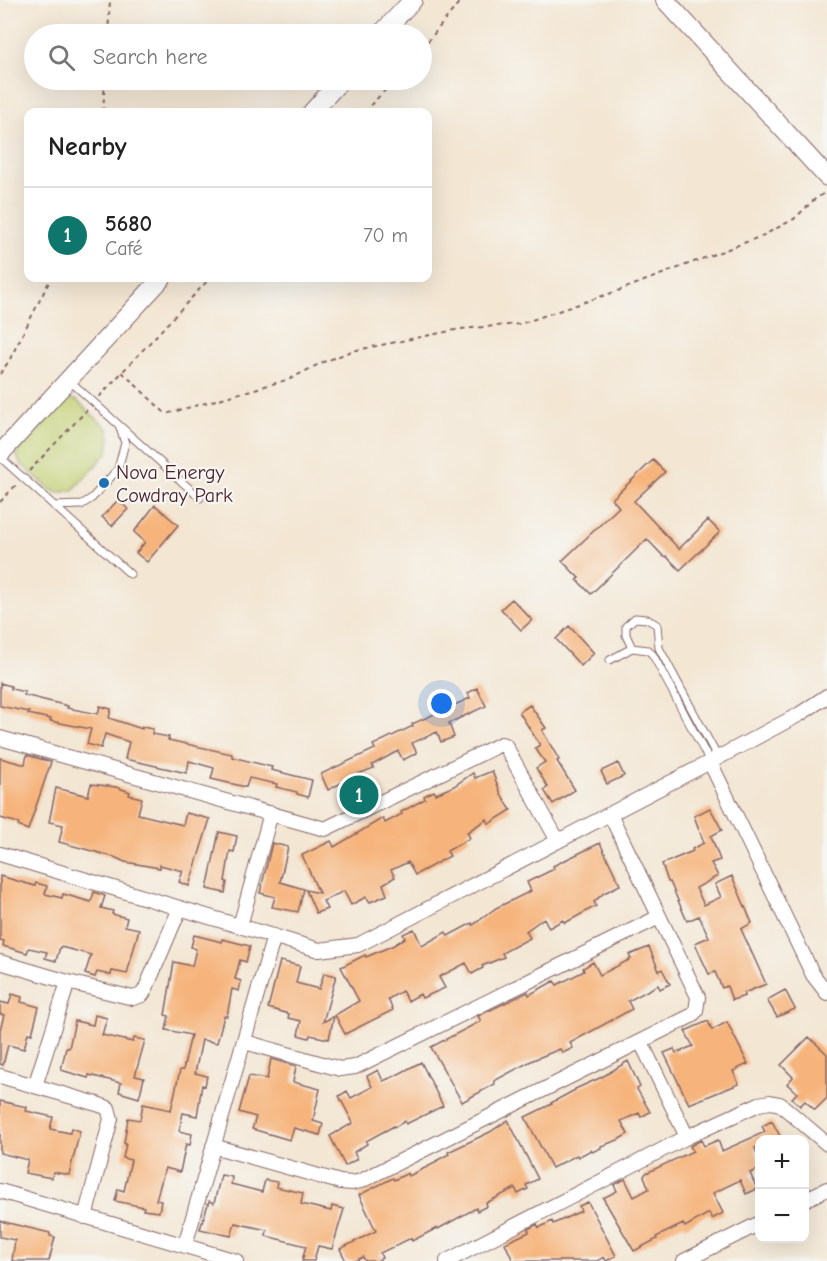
<!DOCTYPE html>
<html lang="en">
<head>
<meta charset="utf-8">
<style>
	:root { --surface:#fff; --page:#f2f2f2; --text:#222; --muted:#767676; --line:#e0e0e0; --accent:#0f766e }
	body { margin:0; font-family:"Comic Neue",sans-serif; background:var(--page); color:var(--text) }
	.controls { position:absolute; right:18px; bottom:18px; display:grid; overflow:hidden; border-radius:12px; box-shadow:0 6px 24px #0002 }
	.controls button { width:54px; height:54px; display:grid; place-items:center; padding:0; border:0; border-bottom:2px solid var(--line); background:var(--surface); color:var(--text); font:30px sans-serif }
	.you { position:absolute; left:442px; top:704px; width:21px; height:21px; margin:-15px; border:4px solid #fff; border-radius:50%; background:#1a73e8; box-shadow:0 0 0 9px #1a73e833 }
	.badge { display:grid; place-items:center; width:39px; height:39px; border-radius:50%; background:var(--accent); color:#fff; font-size:20px; font-weight:700 }
	.pin { position:absolute; translate:-50% -50%; border:3px solid #fff; box-shadow:0 2px 6px #0006 }
	.list { margin:0; padding:0; list-style:none }
	h2 { display:flex; justify-content:space-between; align-items:center; height:78px; margin:0; padding:0 24px; font-size:26px }
	h2 small { font-size:20px; font-weight:400; color:var(--muted) }
	.list li { display:grid; grid-template-columns:39px 1fr auto; gap:18px; align-items:center; box-sizing:border-box; height:96px; padding:0 24px; border-top:2px solid var(--line) }
	.list b { display:block; font-size:22px; white-space:nowrap }
	.list p { margin:0; font-size:20px; white-space:nowrap; color:var(--muted) }
	.list em { font-size:20px; font-style:normal; color:var(--muted) }
	.icon { flex:none; width:33px; height:33px; fill:none; stroke:currentColor; stroke-width:2; stroke-linecap:round; stroke-linejoin:round }
	.map { position:relative; flex:none; width:827px; height:1261px; overflow:hidden }
	.search { position:absolute; background:var(--surface); box-shadow:0 6px 24px #0002; left:24px; top:24px; width:408px; height:66px; display:flex; align-items:center; gap:15px; box-sizing:border-box; padding:0 21px; border-radius:33px; color:var(--muted); font-size:22px }
	.panel { position:absolute; background:var(--surface); box-shadow:0 6px 24px #0002; left:24px; top:108px; width:408px; height:174px; border-radius:12px }
	.map>svg:first-child { display:block }
	.green { fill:#c1cf71; stroke:#86774e; stroke-width:1.5 }
	.building { fill:#f6b47b }
	.lines { fill:none; stroke-linecap:round; stroke-linejoin:round }
	.lane-casing { stroke:#856566; stroke-width:9 }
	.street-casing { stroke:#856566; stroke-width:16 }
	.secondary-casing { stroke:#856566; stroke-width:20 }
	.path { stroke:#856566; stroke-width:2; stroke-dasharray:4.5 4.5; stroke-linecap:butt }
	.lane { stroke:#fff; stroke-width:7 }
	.street { stroke:#fff; stroke-width:14 }
	.secondary { stroke:#fff; stroke-width:18 }
	.poi-dot { fill:#1f6fb2; stroke:#f6f6f2; stroke-width:2 }
	.labels { text-anchor:middle; stroke-width:4.5; stroke-linejoin:round; paint-order:stroke }
	.poi-label { font-size:20px; fill:#4a1f2b; stroke:#f6f6f2; text-anchor:start }
</style>
</head>
<body>
<div class="map">
<svg width="827" height="1261" viewBox="0 0 827 1261">
	<rect width="100%" height="100%" fill="#f6f6f2"/>
	<filter id="ink" filterUnits="userSpaceOnUse"><feTurbulence type="fractalNoise" baseFrequency=".0167" numOctaves="2"/><feDisplacementMap in="SourceGraphic" scale="12" xChannelSelector="R" yChannelSelector="G"/><feConvolveMatrix kernelMatrix="1 2 1 2 8 2 1 2 1" color-interpolation-filters="sRGB"/></filter>
	<filter id="wash" filterUnits="userSpaceOnUse"><feTurbulence type="fractalNoise" baseFrequency=".008" numOctaves="4" result="noise"/><feDisplacementMap in="SourceGraphic" scale="24" xChannelSelector="R" yChannelSelector="G"/><feGaussianBlur stdDeviation="1.35" result="paint"/><feColorMatrix in="noise" values="0 0 0 0 0 0 0 0 0 0 0 0 0 0 0 0 0 1.4 0 .05"/><feComposite in="paint" operator="in"/></filter>
	<g filter="url(#wash)">
		<rect width="100%" height="100%" fill="#f3e6d3"/>
		<!-- green -->
		<path class="green" d="M67 399 76 400 108 429 110 436 108 452 73 490 59 493 51 490 20 463 16 453Z"/>
		<g id="blocks">
			<!-- building -->
			<path class="building" d="M653 460 665 472 634 501 679 549 708 520 720 532 680 570 666 556 664 557 647 539 591 594 577 580 579 578 562 561 619 507 612 499Z
				M118 500 128 509 112 526 102 517Z
				M155 505 178 525 147 562 136 553 145 542 134 532Z
				M512 599 532 620 521 630 501 609Z
				M569 626 594 653 581 666 556 639Z
				M0 683 11 686V689L25 692 24 695 68 706 67 708 98 714 100 706 111 709 109 718 142 729V727L153 729 152 734 169 737 168 740 232 754V757L272 767 271 770 312 780 308 797 297 794V792L276 787 277 784 249 778 246 787 211 779 214 768 189 761 187 773 125 759 129 742 105 734 101 748 87 744 91 729 50 721 51 719 28 714 29 712 0 706Z
				M477 688 486 706 449 723 454 737 441 742 437 732 412 743 417 753 403 760 398 751 372 765 374 768 358 774 364 786 348 793 343 782 328 790 321 774 375 749 373 745 413 726 412 724 470 698 468 693Z
				M530 705 546 728 542 730 559 760 557 761 575 790 553 804 544 790 548 787 536 768 545 762 535 748 540 745 519 712Z
				M27 755 51 762 28 830 18 826 19 823 0 818V758L22 764H25Z
				M618 763 624 776 607 784 601 771Z
				M492 771 501 794 511 810 489 824 487 819 467 832 470 838 447 851 450 856 415 875 408 862 391 870 395 877 383 884 387 895 370 902 366 897 351 905 344 891 323 901 327 909 316 913 306 890 319 893 302 855 331 841 334 847 383 818 385 823 402 814 401 812 425 799 424 796 434 791 436 794 454 786 473 773 475 778Z
				M91 784 116 787 130 792 129 795 142 798 138 814 183 825 186 813 210 819 189 886 179 882 183 871 160 865V868L125 862 114 857 59 842 63 825 49 822 56 788 88 796Z
				M710 808 722 830 711 836 720 860 711 863 718 876 696 888 704 905 721 897 715 884 732 876 752 923 741 929 766 984 744 993 745 996 732 1000 727 986 722 988 715 972 709 974 701 957 695 943 709 937 699 916 687 921 670 882H668L662 864 693 851 692 849 704 843 694 816Z
				M219 832 237 836 234 852 230 851 225 881 227 882 225 893 207 889Z
				M272 843 288 847 280 882 304 889 298 912 272 907 275 897 260 893Z
				M600 843 620 885 604 893 594 902 596 906 565 923 563 920 549 928 544 918 526 931 530 938 502 953 504 957 482 966 483 968 472 974 466 963 439 977 445 988 422 998 420 994 408 1001 402 991 388 999 393 1010 345 1034 335 1015 359 1001 341 967 365 955 366 957 394 945 405 938 403 934 414 929 422 946 446 932 448 936 472 923 473 925 496 908 531 891 527 882 554 869 553 866Z
				M0 876 35 886 36 883 47 886 45 894 62 898 63 894 91 902 94 892 105 896 101 908 113 911 112 914 127 918 125 926 139 929 127 974 112 971 111 975 97 972 95 977 85 974 91 955 73 950 60 947 56 961 45 958 47 952 29 948 27 953 3 946 4 941 0 940Z
				M194 935 222 942V939L250 946 246 962 240 960 235 979 241 981 239 991 232 989 227 1016H224L217 1043 202 1040 195 1073 207 1076 205 1086 202 1085 197 1116 183 1113 179 1131 192 1134 190 1145 186 1144 180 1172 165 1168 156 1200 161 1201 159 1212 143 1210 144 1207 115 1201 118 1189 124 1191 131 1160 123 1158 126 1144 124 1143 128 1118 140 1120 143 1104 171 1110 180 1070H183L191 1035 166 1030 169 1016 165 1015 174 962 192 966 196 949 191 947Z
				M649 947 659 971 662 969 670 984 660 989 658 985 628 1001 632 1009 570 1043 573 1048 563 1053 560 1049 533 1060 494 1081 495 1084 462 1102 431 1047 481 1021 478 1016 528 992 529 995 554 981 557 985 584 971 583 968 593 962 600 975 631 959 629 955Z
				M280 961 300 966 296 983 319 989 324 973 336 976 323 1022 334 1016 329 1039 310 1035 309 1038 298 1035 301 1021 288 1018 289 1014 268 1008Z
				M785 990 795 1009 777 1017 767 1000Z
				M12 994 22 997 21 1002 39 1007 32 1034 28 1033 24 1049 8 1045 3 1065 0 1064V1030L4 1015 0 1014V1002L9 1004Z
				M95 1015 107 1018 102 1035 133 1042 134 1038 145 1040 135 1076 144 1078 139 1098 119 1092 121 1083 89 1075 88 1078 61 1070 66 1048H69L75 1021 93 1025Z
				M708 1021 712 1030 727 1022 748 1064 733 1071 739 1084 689 1104 664 1053 674 1049 676 1053 693 1046 685 1031Z
				M809 1037 827 1054V1098L815 1110 805 1101 800 1106 792 1098 797 1093 787 1084 793 1077 781 1065Z
				M271 1059 296 1066 293 1082 320 1089 313 1121 323 1124 320 1135 294 1128 290 1140 252 1129 256 1117 239 1112 249 1076 267 1079Z
				M628 1061 640 1087 637 1089 650 1112 641 1117 639 1113 621 1121 628 1134 618 1140 601 1146V1148L592 1152 591 1150 578 1157 577 1155 552 1168 525 1117 552 1104 551 1103 575 1090V1089L602 1077Z
				M421 1062 443 1106 406 1124 405 1121 395 1127 394 1126 366 1141 367 1144 354 1152 357 1159 345 1166 330 1136 353 1123 339 1096 347 1091 351 1098 372 1087 367 1076 378 1070 383 1081 395 1076Z
				M0 1101 27 1107 26 1111 53 1117 50 1129 70 1133 71 1128 80 1131 69 1175 53 1172 52 1178 25 1173 28 1160 0 1153Z
				M508 1120 538 1179 526 1185 528 1189 518 1194 515 1188 486 1203 487 1206 477 1211 476 1208 438 1229 437 1228 412 1241 411 1238 380 1253 382 1258 377 1261H365L363 1257 355 1261H346L340 1249 376 1231 359 1195 393 1178 394 1180 408 1173 409 1176 437 1162 436 1161 449 1154 448 1152 490 1132Z
				M772 1121 782 1140H759V1146L755 1148 759 1160V1169L750 1173 757 1189 746 1194 740 1180 713 1193 723 1213 712 1219 709 1213 685 1227 683 1224 656 1237 657 1239 634 1251 603 1198 617 1191 614 1185 625 1179 634 1197 649 1189 644 1176 646 1173 693 1151 690 1146 701 1140 704 1146 718 1140 722 1151 765 1132 762 1126Z
				M221 1175 232 1177 231 1184 262 1192 265 1180 277 1182 276 1187 303 1193 301 1204 331 1211 332 1206 344 1209 332 1249 318 1246 314 1261H302L306 1246 266 1236 267 1230 235 1223 231 1236 200 1229 209 1201 214 1203Z
				M588 1202 616 1256 606 1261 604 1257 597 1261H513L505 1243 529 1232 528 1229 537 1224 539 1228 552 1221 553 1224 581 1211 579 1206Z
				M0 1221 50 1233V1236L55 1237 49 1261H12L15 1240 0 1237Z"/>
		</g>
	</g>
	<g filter="url(#ink)">
		<use href="#blocks" fill-opacity="0" stroke="#856566" stroke-width="1.5"/>
		<g class="lines">
			<!-- lane casing -->
			<g class="lane-casing">
				<path id="lane" d="M70 381 200 498
					M0 457 130 574
					M54 506 81 505 92 498 118 469 125 443 120 428
					M610 660 632 648
					M710 762 653 655 648 650 632 648 626 635V626L635 618 647 619 657 625 659 648 718 758"/>
			</g>
			<!-- street casing -->
			<g class="street-casing">
				<path id="street" d="M0 738 325 829 501 744 505 745 558 841
					M710 762 813 975 827 993
					M0 854 319 950 358 945 710 762 800 714 827 696
					M240 926 271 813
					M0 962 68 982 133 998 142 995 146 988 180 908
					M245 1042 340 1069 355 1067 659 917
					M641 1042 687 1137
					M0 1076 97 1104 108 1108 111 1119 85 1217
					M35 1086 68 982
					M213 1146 340 1182 352 1183 361 1181 691 1016 696 1011 698 997 610 814
					M0 1191 236 1261
					M804 1200 827 1189
					M185 1245 274 936
					M447 1261 687 1137 759 1104 770 1102 780 1104 827 1144
					M684 1261 760 1223"/>
			</g>
			<!-- secondary casing -->
			<g class="secondary-casing">
				<path id="secondary" d="M665 0 827 177
					M381 34 413 0
					M312 112 341 80
					M0 454 162 278"/>
			</g>
			<!-- path -->
			<path class="path" d="M108 34 110 0
				M422 49 461 0
				M103 112 105 80
				M364 112 395 80
				M122 372 166 414 290 379 321 363 352 351 460 329 520 324 623 289 762 236 794 219 816 198 827 192
				M0 374 9 361 51 278
				M99 397 210 278
				M29 471 87 410
				M0 502 17 484"/>
			<!-- lane -->
			<use href="#lane" class="lane"/>
			<!-- street -->
			<use href="#street" class="street"/>
			<!-- secondary -->
			<use href="#secondary" class="secondary"/>
		</g>
	</g>
	<!-- markers -->
	<circle class="poi-dot" cx="104" cy="483" r="6"/>
	<g class="labels">
		<!-- poi labels -->
		<g class="poi-label">
			<text x="116" y="479">Nova Energy<tspan x="116" dy="23">Cowdray Park</tspan></text>
		</g>
	</g>
</svg>
<div class="controls">
<button>+</button>
<button>−</button>
</div>
<div class="you"></div>
<div class="pin badge" style="left:359px;top:795px">1</div>
<div class="search"><svg class="icon" aria-label="search" viewBox="0 0 24 24"><circle cx="10" cy="10" r="6"/><path d="M15 15l6 6"/></svg>Search here</div>
<section class="panel">
<h2>Nearby<small></small></h2>
<ul class="list">
<li><span class="badge">1</span><div><b>5680</b><p>Café</p></div><em>70 m</em></li>
</ul>
</section>
</div>
</body>
</html>
